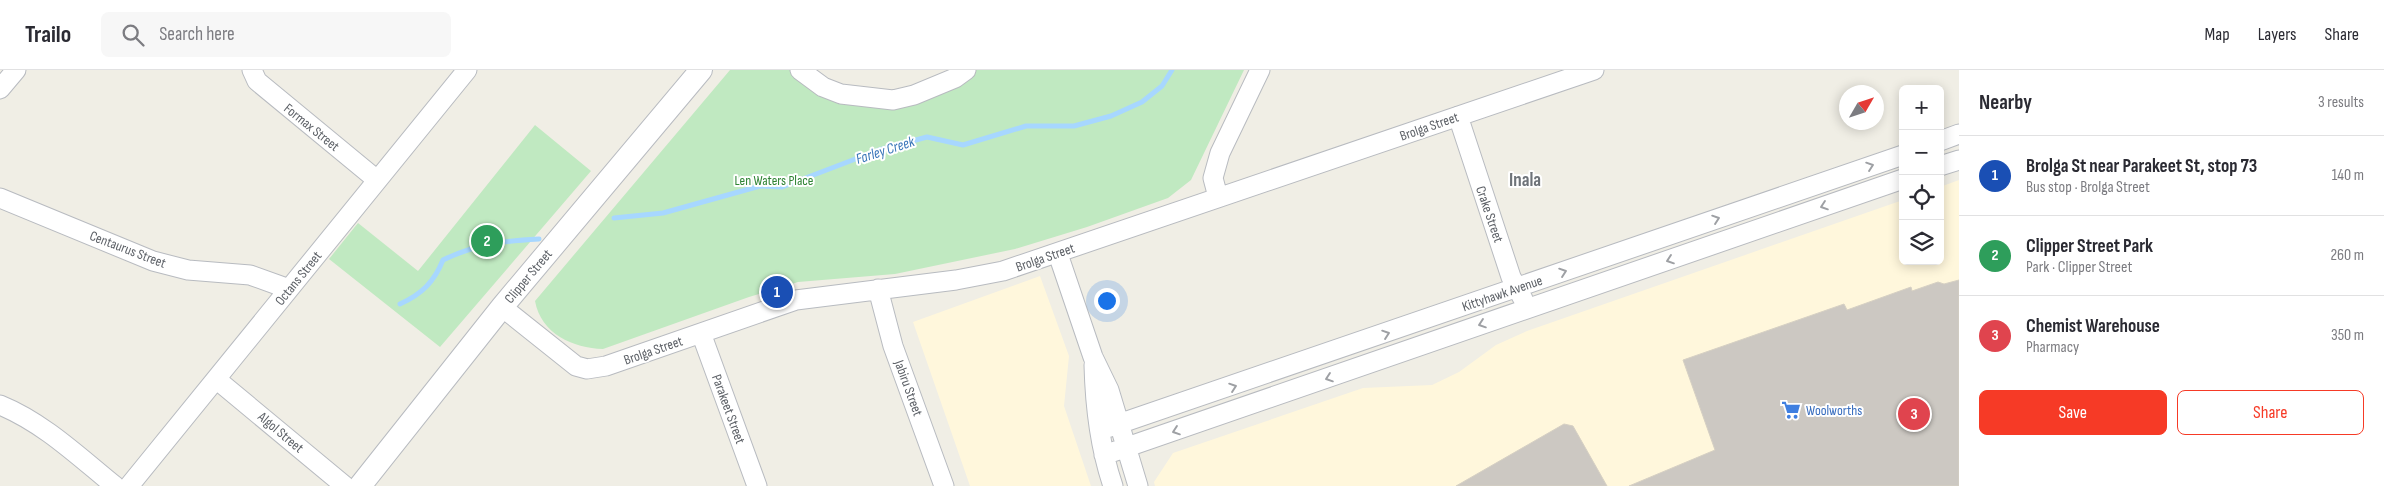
<!DOCTYPE html>
<html lang="en">
<head>
<meta charset="utf-8">
<style>
	:root { --surface:#fff; --page:#f7f7f7; --text:#2b2b33; --muted:#7c7c81; --line:#e1e1e2; --accent:#f63a26 }
	body { margin:0; font-family:"Sofia Sans Condensed",sans-serif; background:var(--page); color:var(--text) }
	.controls { position:absolute; right:15px; top:15px; display:grid; overflow:hidden; border-radius:8px; box-shadow:0 2px 12px #0003 }
	.controls button { width:45px; height:45px; display:grid; place-items:center; padding:0; border:0; border-bottom:1px solid var(--line); background:var(--surface); color:var(--text); font:25px sans-serif }
	.compass { position:absolute; left:1839px; top:15px; width:45px; height:45px; border-radius:50%; background:var(--surface); box-shadow:0 2px 12px #0003; rotate:51deg }
	.you { position:absolute; left:1106px; top:230px; width:18px; height:18px; margin:-12px; border:4px solid #fff; border-radius:50%; background:#1a73e8; box-shadow:0 0 0 8px #1a73e833 }
	.badge { display:grid; place-items:center; width:32px; height:32px; border-radius:50%; background:var(--accent); color:#fff; font-size:16px; font-weight:700 }
	.pin { position:absolute; translate:-50% -50%; border:2px solid #fff; box-shadow:0 1px 5px #0006 }
	.list { margin:0; padding:0; list-style:none }
	h2 { display:flex; justify-content:space-between; align-items:center; height:65px; margin:0; padding:0 20px; font-size:21px }
	h2 small { font-size:16px; font-weight:400; color:var(--muted) }
	.list li { display:grid; grid-template-columns:32px 1fr auto; gap:15px; align-items:center; box-sizing:border-box; height:80px; padding:0 20px; border-top:1px solid var(--line) }
	.list b { display:block; font-size:19px; white-space:nowrap }
	.list p { margin:0; font-size:16px; white-space:nowrap; color:var(--muted) }
	.list em { font-size:16px; font-style:normal; color:var(--muted) }
	.actions { display:flex; gap:10px; padding:15px 20px }
	.actions a { flex:1; padding:11px 0; border:1px solid var(--accent); border-radius:8px; text-align:center; font-size:18px; color:var(--accent) }
	.actions .main { background:var(--accent); color:#fff }
	.icon { flex:none; width:28px; height:28px; fill:none; stroke:currentColor; stroke-width:2; stroke-linecap:round; stroke-linejoin:round }
	.map { position:relative; flex:none; width:1959px; height:416px; overflow:hidden }
	header { display:flex; align-items:center; gap:30px; box-sizing:border-box; height:70px; padding:0 25px; background:var(--surface); border-bottom:1px solid var(--line) }
	header strong { font-size:24px }
	nav { display:flex; gap:28px; margin-inline-start:auto; font-size:18px }
	.search { width:350px; height:45px; background:var(--page); display:flex; align-items:center; gap:12px; box-sizing:border-box; padding:0 18px; border-radius:8px; color:var(--muted); font-size:19px }
	main { display:flex }
	aside { flex:1; background:var(--surface) }
	.map>svg:first-child { display:block }
	.commercial { fill:#fff7dc }
	.green { fill:#c0e9c1 }
	.lines { fill:none; stroke-linecap:round; stroke-linejoin:round }
	.stream { stroke:#a7d7ff; stroke-width:5 }
	.building { fill:#ccc8c2; stroke:#d6d0c3 }
	.minor-casing { stroke:#b8bbc0; stroke-width:21 }
	.tertiary-casing { stroke:#b8bbc0; stroke-width:24 }
	.minor { stroke:#fff; stroke-width:19 }
	.tertiary { stroke:#fff; stroke-width:22 }
	.oneway { stroke:#9ea0a4 }
	.labels { text-anchor:middle; stroke-width:4; stroke-linejoin:round; paint-order:stroke }
	.street-label { font-size:14px; fill:#5d6167; stroke:#fff }
	.park-label { font-size:14px; fill:#2f8434; stroke:#fff }
	.shop-label { font-size:14px; fill:#366cbe; stroke:#fff; text-anchor:start }
	.water-label { font-size:15px; font-style:italic; fill:#3a76b9; stroke:#fff }
	.district-label { font-size:19px; font-weight:bold; fill:#6e7379; stroke:#fff }
</style>
</head>
<body>
<header>
<strong>Trailo</strong>
<div class="search"><svg class="icon" aria-label="search" viewBox="0 0 24 24"><circle cx="10" cy="10" r="6"/><path d="M15 15l6 6"/></svg>Search here</div>
<nav><a>Map</a><a>Layers</a><a>Share</a></nav>
</header>
<main>
<div class="map">
<svg width="1959" height="416" viewBox="0 0 1959 416">
	<rect width="100%" height="100%" fill="#f0eee5"/>
	<!-- commercial -->
	<path class="commercial" d="M1959 110V416H1155L1154 412 1173 383 1363 318 1432 315 1459 302 1496 275 1527 261 1903 130V191H1940V117Z
		M1040 206 1069 286 1064 336 1091 416H970L913 252Z"/>
	<!-- green -->
	<path class="green" d="M730 0H800L823 17 893 30 966 0H1244L1191 110 1168 128 1087 157 1015 179 895 204 798 212 749 227 603 279C573 278 541 264 535 231Z
		M535 55 591 101 440 277 329 189 358 153 418 201Z"/>
	<g class="lines">
		<!-- stream -->
		<path class="stream" d="M614 148 663 143 760 116 782 117 879 80 927 67 963 75 1026 56H1074L1111 46 1142 32 1162 16 1172 0
			M400 234C422 224 434 212 443 190 476 174 503 171 539 169"/>
	</g>
	<!-- building -->
	<path class="building" d="M1959 210V416H1629L1715 380 1683 290 1844 234 1847 240 1911 217 1912 221 1938 212 1944 214Z
		M1564 354 1573 356 1607 416H1456Z"/>
	<g class="lines">
		<!-- minor casing -->
		<g class="minor-casing">
			<path id="minor" d="M252 0 257 11 377 110
				M800 0 823 17 841 24 893 30 914 25 955 8 966 0
				M0 19 16 0
				M1458 46 1511 207 1523 229
				M1940 71 1959 64
				M1940 96 1959 90
				M1218 127 1213 108 1220 83 1260 0
				M0 128 153 191 188 200 250 205 289 219
				M1058 184 1093 287 1109 320 1138 416
				M878 219 893 276 944 416
				M502 237 576 296 587 299 606 296 796 230 956 210 1003 201 1594 0
				M701 263 757 416
				M1094 295C1095 335 1100 378 1113 416
				M216 309 345 416
				M0 335C44 353 79 387 115 416
				M1101 360 1903 85
				M1104 385 1903 109
				M129 416 467 0"/>
		</g>
		<!-- tertiary casing -->
		<g class="tertiary-casing">
			<path id="tertiary" d="M360 416 502 237 701 0"/>
		</g>
		<!-- minor -->
		<use href="#minor" class="minor"/>
		<!-- tertiary -->
		<use href="#tertiary" class="tertiary"/>
	</g>
	<!-- one-way arrows -->
	<defs><path id="oneway-chevron" d="M-2-3.5L2.5 0L-2 3.5" fill="none" stroke-width="1.6" stroke-linecap="round" stroke-linejoin="round" transform="scale(1.25)"/></defs>
	<g class="oneway">
		<use href="#oneway-chevron" transform="translate(1870 96) rotate(-19)"/>
		<use href="#oneway-chevron" transform="translate(1824 136) rotate(161)"/>
		<use href="#oneway-chevron" transform="translate(1716 149) rotate(-19)"/>
		<use href="#oneway-chevron" transform="translate(1670 190) rotate(161)"/>
		<use href="#oneway-chevron" transform="translate(1563 202) rotate(-19)"/>
		<use href="#oneway-chevron" transform="translate(1482 254) rotate(161)"/>
		<use href="#oneway-chevron" transform="translate(1386 264) rotate(-19)"/>
		<use href="#oneway-chevron" transform="translate(1329 308) rotate(161)"/>
		<use href="#oneway-chevron" transform="translate(1233 317) rotate(-19)"/>
		<use href="#oneway-chevron" transform="translate(1176 361) rotate(161)"/>
	</g>
	<!-- icons -->
	<defs>
		<g id="supermarket-bare" transform="scale(1.5)"><path d="M-6-5.5h2.5l.6 2H6L4.5 2H-2.5L-4.4-4H-6ZM-1.5 3.2a1.3 1.3 0 1 0 .1 0ZM3 3.2a1.3 1.3 0 1 0 .1 0Z" fill="#3f7fe0" stroke="#fff" stroke-width="2.5" paint-order="stroke"/></g>
	</defs>
	<g fill-rule="evenodd">
		<use href="#supermarket-bare" x="1791" y="340"/>
	</g>
	<g class="labels">
		<!-- street labels -->
		<g class="street-label">
			<text transform="translate(1429 56) rotate(-19)" y="5">Brolga Street</text>
			<text transform="translate(312 57) rotate(39)" y="5">Formax Street</text>
			<text transform="translate(1490 144) rotate(71)" y="5">Crake Street</text>
			<text transform="translate(128 179) rotate(21)" y="5">Centaurus Street</text>
			<text transform="translate(1045 187) rotate(-19)" y="5">Brolga Street</text>
			<text transform="translate(528 206) rotate(-50)" y="5">Clipper Street</text>
			<text transform="translate(298 208) rotate(-51)" y="5">Octans Street</text>
			<text transform="translate(1502 223) rotate(-19)" y="5">Kittyhawk Avenue</text>
			<text transform="translate(653 280) rotate(-19)" y="5">Brolga Street</text>
			<text transform="translate(909 318) rotate(70)" y="5">Jabiru Street</text>
			<text transform="translate(729 339) rotate(70)" y="5">Parakeet Street</text>
			<text transform="translate(281 362) rotate(40)" y="5">Algol Street</text>
		</g>
		<!-- park labels -->
		<g class="park-label">
			<text x="774" y="115">Len Waters Place</text>
		</g>
		<!-- shop labels -->
		<g class="shop-label">
			<text x="1806" y="345">Woolworths</text>
		</g>
		<!-- water labels -->
		<g class="water-label">
			<text transform="translate(885 80) rotate(-18)" y="5">Farley Creek</text>
		</g>
		<!-- district labels -->
		<g class="district-label">
			<text x="1525" y="116">Inala</text>
		</g>
	</g>
</svg>
<div class="controls">
<button>+</button>
<button>−</button>
<button><svg class="icon" aria-label="locate" viewBox="0 0 24 24"><circle cx="12" cy="12" r="6"/><path d="M12 2v4M12 18v4M2 12h4M18 12h4"/></svg></button>
<button><svg class="icon" aria-label="layers" viewBox="0 0 24 24"><path d="M12 4l9 5-9 5-9-5zM3 14l9 5 9-5"/></svg></button>
</div>
<svg class="compass" viewBox="-18 -18 36 36"><path d="M0-13l5 13h-10z" fill="#e53935"/><path d="M0 13l5-13h-10z" fill="#7c7c81"/></svg>
<div class="you"></div>
<div class="pin badge" style="left:777px;top:222px;background:#1a4fb4">1</div>
<div class="pin badge" style="left:487px;top:171px;background:#2e9e5b">2</div>
<div class="pin badge" style="left:1914px;top:344px;background:#e0444e">3</div>
</div>
<aside>
<h2>Nearby<small>3 results</small></h2>
<ul class="list">
<li><span class="badge" style="background:#1a4fb4">1</span><div><b>Brolga St near Parakeet St, stop 73</b><p>Bus stop · Brolga Street</p></div><em>140 m</em></li>
<li><span class="badge" style="background:#2e9e5b">2</span><div><b>Clipper Street Park</b><p>Park · Clipper Street</p></div><em>260 m</em></li>
<li><span class="badge" style="background:#e0444e">3</span><div><b>Chemist Warehouse</b><p>Pharmacy</p></div><em>350 m</em></li>
</ul>
<div class="actions"><a class="main">Save</a><a>Share</a></div>
</aside>
</main>
</body>
</html>
